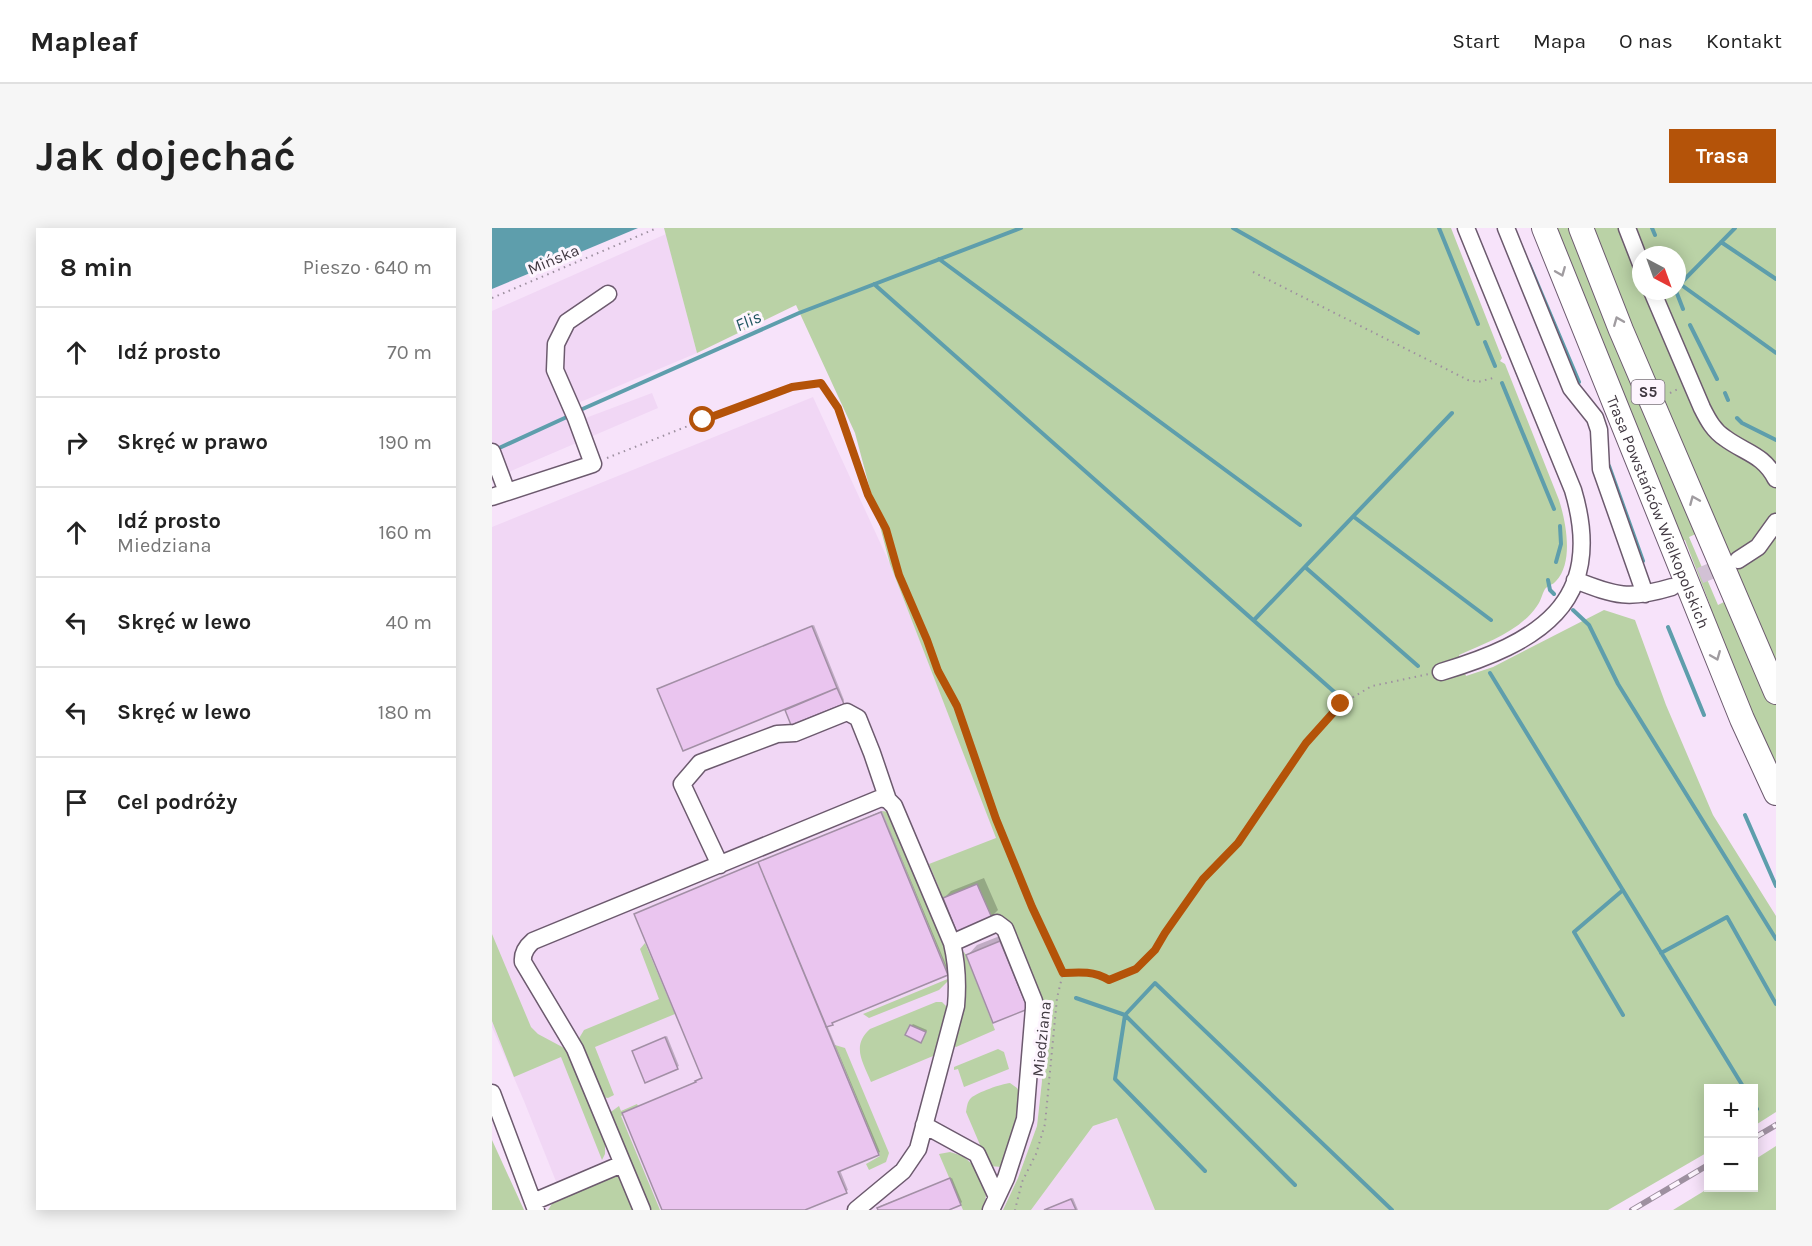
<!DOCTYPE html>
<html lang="pl">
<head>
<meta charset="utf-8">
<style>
	:root { --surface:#fff; --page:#f6f6f6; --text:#222; --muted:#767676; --line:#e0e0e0; --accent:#b45309 }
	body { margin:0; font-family:Karla,sans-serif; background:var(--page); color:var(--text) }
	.controls { position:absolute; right:18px; bottom:18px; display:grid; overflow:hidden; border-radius:0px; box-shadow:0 3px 15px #0003 }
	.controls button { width:54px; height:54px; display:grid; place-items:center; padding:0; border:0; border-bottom:2px solid var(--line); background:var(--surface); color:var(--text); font:30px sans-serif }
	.compass { position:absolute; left:1140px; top:18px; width:54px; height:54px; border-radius:50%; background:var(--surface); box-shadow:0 3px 15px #0003; rotate:139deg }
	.stop { position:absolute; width:18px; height:18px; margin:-14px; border:4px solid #b45309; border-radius:50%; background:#fff }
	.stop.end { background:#b45309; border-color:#fff; box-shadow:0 2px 6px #0008 }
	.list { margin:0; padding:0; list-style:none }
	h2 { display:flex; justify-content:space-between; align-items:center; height:78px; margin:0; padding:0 24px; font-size:26px }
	h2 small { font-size:20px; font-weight:400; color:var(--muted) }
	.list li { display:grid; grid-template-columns:39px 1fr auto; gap:18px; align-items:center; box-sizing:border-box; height:90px; padding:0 24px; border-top:2px solid var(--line) }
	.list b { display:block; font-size:22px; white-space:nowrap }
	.list p { margin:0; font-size:20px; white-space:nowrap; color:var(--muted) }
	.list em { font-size:20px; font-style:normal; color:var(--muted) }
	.icon { flex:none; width:33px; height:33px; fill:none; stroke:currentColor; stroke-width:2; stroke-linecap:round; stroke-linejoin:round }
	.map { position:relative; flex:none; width:1284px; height:982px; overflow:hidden; border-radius:0px }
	header { display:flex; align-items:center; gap:36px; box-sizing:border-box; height:84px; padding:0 30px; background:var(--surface); border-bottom:2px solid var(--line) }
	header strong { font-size:28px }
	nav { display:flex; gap:33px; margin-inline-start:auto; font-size:21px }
	.intro { display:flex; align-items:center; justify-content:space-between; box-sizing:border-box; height:144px; padding:0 36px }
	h1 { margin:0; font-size:42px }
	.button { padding:15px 27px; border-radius:0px; background:var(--accent); color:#fff; font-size:21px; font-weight:700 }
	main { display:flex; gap:36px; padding:0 36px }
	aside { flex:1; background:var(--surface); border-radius:0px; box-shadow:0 3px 15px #0003 }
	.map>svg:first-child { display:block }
	.built { fill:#f1d7f5 }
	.green { fill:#bad2a6; fill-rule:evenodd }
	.water { fill:#5e9eac }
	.shadow { fill:#0003 }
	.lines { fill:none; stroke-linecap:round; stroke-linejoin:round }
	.stream { stroke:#5e9eac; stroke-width:4 }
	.building { fill:#eac5ef; stroke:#a28fa5; stroke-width:1.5 }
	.minor-tunnel { stroke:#d2c1d5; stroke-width:16; stroke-dasharray:16 8; stroke-linecap:butt }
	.minor-casing { stroke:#6c5a6e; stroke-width:19 }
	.highway-casing { stroke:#6c5a6e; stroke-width:26 }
	.path { stroke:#9e90a0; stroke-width:2; stroke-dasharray:1.5 4.5; stroke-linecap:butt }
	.minor { stroke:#fff; stroke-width:16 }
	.highway { stroke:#fff; stroke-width:24 }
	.rail-casing { stroke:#9e90a0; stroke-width:6 }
	.rail { stroke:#fdf5fe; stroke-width:4; stroke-dasharray:11; stroke-linecap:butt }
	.oneway { stroke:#a09ca0 }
	.route { stroke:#b45309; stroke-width:8 }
	.labels { text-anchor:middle; stroke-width:6; stroke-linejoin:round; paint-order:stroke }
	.shield { fill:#fdf5fe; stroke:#79717a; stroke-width:1.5 }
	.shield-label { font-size:15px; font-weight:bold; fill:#403841 }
	.street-label { font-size:16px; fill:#403841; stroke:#fdf5fe }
	.water-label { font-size:18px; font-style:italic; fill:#1f5560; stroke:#fdf5fe }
</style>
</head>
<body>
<header>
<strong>Mapleaf</strong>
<nav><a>Start</a><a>Mapa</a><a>O nas</a><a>Kontakt</a></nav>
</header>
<div class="intro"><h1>Jak dojechać</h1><a class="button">Trasa</a></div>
<main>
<aside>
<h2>8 min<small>Pieszo · 640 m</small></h2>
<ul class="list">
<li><svg class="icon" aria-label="ahead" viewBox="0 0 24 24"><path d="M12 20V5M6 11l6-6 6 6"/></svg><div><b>Idź prosto</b></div><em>70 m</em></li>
<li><svg class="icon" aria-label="right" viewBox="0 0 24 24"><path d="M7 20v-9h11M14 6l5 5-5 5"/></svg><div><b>Skręć w prawo</b></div><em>190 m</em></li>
<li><svg class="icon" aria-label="ahead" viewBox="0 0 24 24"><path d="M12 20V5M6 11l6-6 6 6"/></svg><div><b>Idź prosto</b><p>Miedziana</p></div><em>160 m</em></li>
<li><svg class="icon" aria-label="left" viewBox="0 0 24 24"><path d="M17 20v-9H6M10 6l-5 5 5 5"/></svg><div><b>Skręć w lewo</b></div><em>40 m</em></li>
<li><svg class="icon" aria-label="left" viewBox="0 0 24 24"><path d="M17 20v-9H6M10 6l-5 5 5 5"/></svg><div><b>Skręć w lewo</b></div><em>180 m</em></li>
<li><svg class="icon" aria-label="arrive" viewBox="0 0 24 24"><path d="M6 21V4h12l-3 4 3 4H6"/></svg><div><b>Cel podróży</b></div></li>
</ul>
</aside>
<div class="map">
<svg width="1284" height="982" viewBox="0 0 1284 982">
	<rect width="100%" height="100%" fill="#f7e3fa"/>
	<!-- built -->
	<path class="built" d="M174 6 205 125 86 175 91 191 160 165 166 180 0 251V83Z
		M321 169 398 336 505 611 547 785 550 853 545 898 526 950 511 982H66L73 976 32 873 0 799V299Z
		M626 890 665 982H539L601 898Z"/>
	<!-- green -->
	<path class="green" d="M172 0H959L1010 130 1008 133 1013 136 1067 272C1074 294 1082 334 1064 353 1061 357 1056 357 1053 361 1050 366 1049 373 1045 378 1027 404 994 415 967 427L974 448 1001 439 1112 382 1143 392 1174 477 1221 587 1284 688V884L1262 898V860H1216V924L1116 982H663L625 890 601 898 539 982H511L526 950 545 898 550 853 547 785 514 692 507 687 500 690 485 656 451 670 464 706 443 662 447 660 437 636 504 610 398 336 363 205 304 77 205 125Z
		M1059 0H1080L1206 305 1197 309 1226 377 1234 373 1095 0H1284V547L1213 380 1218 377 1193 312 1186 314ZM1149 27H1185V63H1149Z
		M390 583 397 584 458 730 459 750 447 762 377 790 371 786 458 750Z
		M0 706 39 799 46 806 74 821 76 825 113 914V926L110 932 69 829 22 849 0 793Z
		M153 715 183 786 103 819 122 867 116 870 110 869 86 812 92 802 167 771 148 721Z
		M472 724 474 727 503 802 464 819 461 818 469 726Z
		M444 774H450L456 780 448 817 441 828 379 854C371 834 359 818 378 801Z
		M343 817 353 820 397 925 394 934 377 942 374 936 388 928Z
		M506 821 512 824 517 841 472 859 466 841 462 842V839Z
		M518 855 525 860 531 870 510 939 497 938 474 884C475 879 475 874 479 870 486 864 509 856 518 855Z
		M145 876 147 880 129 888 168 982H156L116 886 127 878 129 883Z
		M0 912 32 982H0Z
		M1284 918V982H1181L1217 960H1262V932Z
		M458 924 471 928 481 937 494 967 492 982H471L447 926Z
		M122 946 127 947 143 982H56L61 974Z"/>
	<!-- water -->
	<path class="water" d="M0 0H146L0 61Z"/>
	<!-- shadow -->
	<path class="shadow" d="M322 397 352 472 351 474 300 495 294 480 167 461Z
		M390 583 457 744 335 797 388 924 348 942 356 962 354 963 309 982H172L132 885 212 850 144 686Z
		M492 650 506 682 499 689 452 670 459 663Z
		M518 704 536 780 476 727 485 717Z
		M421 796 435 802 431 811 419 798Z
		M175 808 187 838 154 853 144 822Z
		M460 950 470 974 468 976 453 982H387L388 978Z
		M581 970 586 982H553L554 981Z"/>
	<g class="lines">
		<!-- stream -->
		<path class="stream" d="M741 0 926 105
			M947 0 986 96
			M1160 0 1163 7
			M1243 0 1188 56 1284 125
			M1229 14 1284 51
			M1169 25 1170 27
			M447 31 808 297
			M1037 36 1087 154
			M382 56 848 469 855 482
			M1184 63 1191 81
			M1198 97 1225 151
			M993 114 1003 138
			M1010 155 1062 281
			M1233 165 1236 172
			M86 183 307 85 529 0
			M1245 190 1250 195 1284 212
			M5 221 77 188
			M1117 238 1151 333
			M862 289 999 392
			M1064 334 1069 316 1068 298
			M813 339 926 438
			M1056 352 1058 362 1062 366
			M1081 382 1097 397 1126 456 1284 711
			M762 392 960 185
			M1176 399 1212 487
			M998 445 1252 860
			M1253 587 1284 658
			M1169 725 1235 689 1284 776
			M584 770 633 787 663 755 900 982
			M633 787 803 957
			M633 787 623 851 713 943
			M1131 787 1082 704 1131 662
			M1262 876 1265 881"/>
	</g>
	<!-- building -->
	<path class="building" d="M320 398 345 460 191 523 165 461Z
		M345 460 352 476 299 497 293 482Z
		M389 584 456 747 340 795 341 797 334 799 335 800 266 634Z
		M266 634 387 927 346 944 355 965 313 982H170L130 885 204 854 203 853 210 850 142 686Z
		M485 656 500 690 465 705 451 670Z
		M508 713 536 781 501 795 474 727Z
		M418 797 434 804 429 815 413 807Z
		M173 809 186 841 153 855 140 823Z
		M458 950 469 977 457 982H386L385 980Z
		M579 971 584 982H552Z"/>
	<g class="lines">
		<!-- minor-tunnel -->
		<path class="minor-tunnel" d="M1186 357 1240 334"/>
		<!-- minor casing -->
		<g class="minor-casing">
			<path id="minor" d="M1014 0 1079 160 1103 190 1107 202 1109 241 1153 366
				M1135 0 1149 36
				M1160 63 1210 180C1216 192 1222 203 1233 210 1253 225 1271 226 1284 251
				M0 224 15 264
				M0 269 101 236 84 190 63 142 64 116 75 94 116 66
				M1246 332 1266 319 1284 294
				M1083 352C1124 368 1137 372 1180 359
				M949 444C1045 415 1115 376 1081 262L974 0
				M228 637 190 556 208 535 285 506 303 505 355 484 366 490 380 525 396 572
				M0 865 44 982
				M432 897 485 926 505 969
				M41 974 130 936
				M150 982 83 821 31 734C30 725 34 719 41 713L389 570 396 572 402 578 460 715 505 695 513 701 542 773V780L533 891 514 950 499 982
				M364 982 411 943 426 921 464 778C466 756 465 736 460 715"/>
		</g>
		<!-- highway casing -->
		<g class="highway-casing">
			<g id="highway">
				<path id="s1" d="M1052 0 1250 491 1284 565"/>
				<path d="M1089 0 1129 102 1284 464"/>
			</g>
		</g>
		<!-- path -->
		<path class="path" d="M761 44 976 152 986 154 1001 150
			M0 70 165 0
			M1178 165 1186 161
			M115 230 239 181 300 159 329 155 346 180 376 267 394 301 407 347 435 412 446 443 465 478 504 591 540 679 571 745 565 770 553 896 544 926 530 954 523 982
			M571 745C588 744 602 743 617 752L644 741 663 722 711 651 746 615 814 515 849 476 880 458 937 446"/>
		<!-- minor -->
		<use href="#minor" class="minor"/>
		<!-- highway -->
		<use href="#highway" class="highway"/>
		<!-- rail casing -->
		<g class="rail-casing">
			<path id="rail" d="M1262 910 1284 897
				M1140 982 1216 937"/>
		</g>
		<!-- rail -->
		<use href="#rail" class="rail"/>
	</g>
	<!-- one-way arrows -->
	<defs><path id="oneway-chevron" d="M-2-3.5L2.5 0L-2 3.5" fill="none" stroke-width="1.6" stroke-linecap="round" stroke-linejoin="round" transform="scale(1.5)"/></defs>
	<g class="oneway">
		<use href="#oneway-chevron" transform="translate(1069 44) rotate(68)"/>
		<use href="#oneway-chevron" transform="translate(1126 93) rotate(-112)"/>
		<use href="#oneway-chevron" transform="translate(1202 272) rotate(-113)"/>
		<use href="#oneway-chevron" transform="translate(1224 428) rotate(68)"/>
	</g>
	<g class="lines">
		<!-- route -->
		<path class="route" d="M211 192 300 159 329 155 346 180 376 267 394 301 407 347 435 412 446 443 465 478 504 591 540 679 571 745C588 744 602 743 617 752L644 741 663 722 673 705 711 651 746 615 814 515 849 476"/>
	</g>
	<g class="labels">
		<!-- shield labels -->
		<rect class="shield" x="1139.5" y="152" width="33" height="24" rx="4.5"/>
		<g class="shield-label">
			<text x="1156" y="169">S5</text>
		</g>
		<!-- street labels -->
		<g class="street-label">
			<text transform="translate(61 31) rotate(-23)" y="6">Mińska</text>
			<text dy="6" stroke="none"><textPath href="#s1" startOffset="306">Trasa Powstańców Wielkopolskich</textPath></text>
			<text transform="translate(549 811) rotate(-84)" y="6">Miedziana</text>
		</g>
		<!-- water labels -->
		<g class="water-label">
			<text transform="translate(256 93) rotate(-24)" y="6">Flis</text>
		</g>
	</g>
</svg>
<div class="controls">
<button>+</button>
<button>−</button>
</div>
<svg class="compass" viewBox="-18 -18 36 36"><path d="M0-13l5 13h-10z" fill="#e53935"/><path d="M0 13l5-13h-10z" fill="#767676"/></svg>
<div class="stop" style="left:211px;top:192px"></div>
<div class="stop end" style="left:849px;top:476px"></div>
</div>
</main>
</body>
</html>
